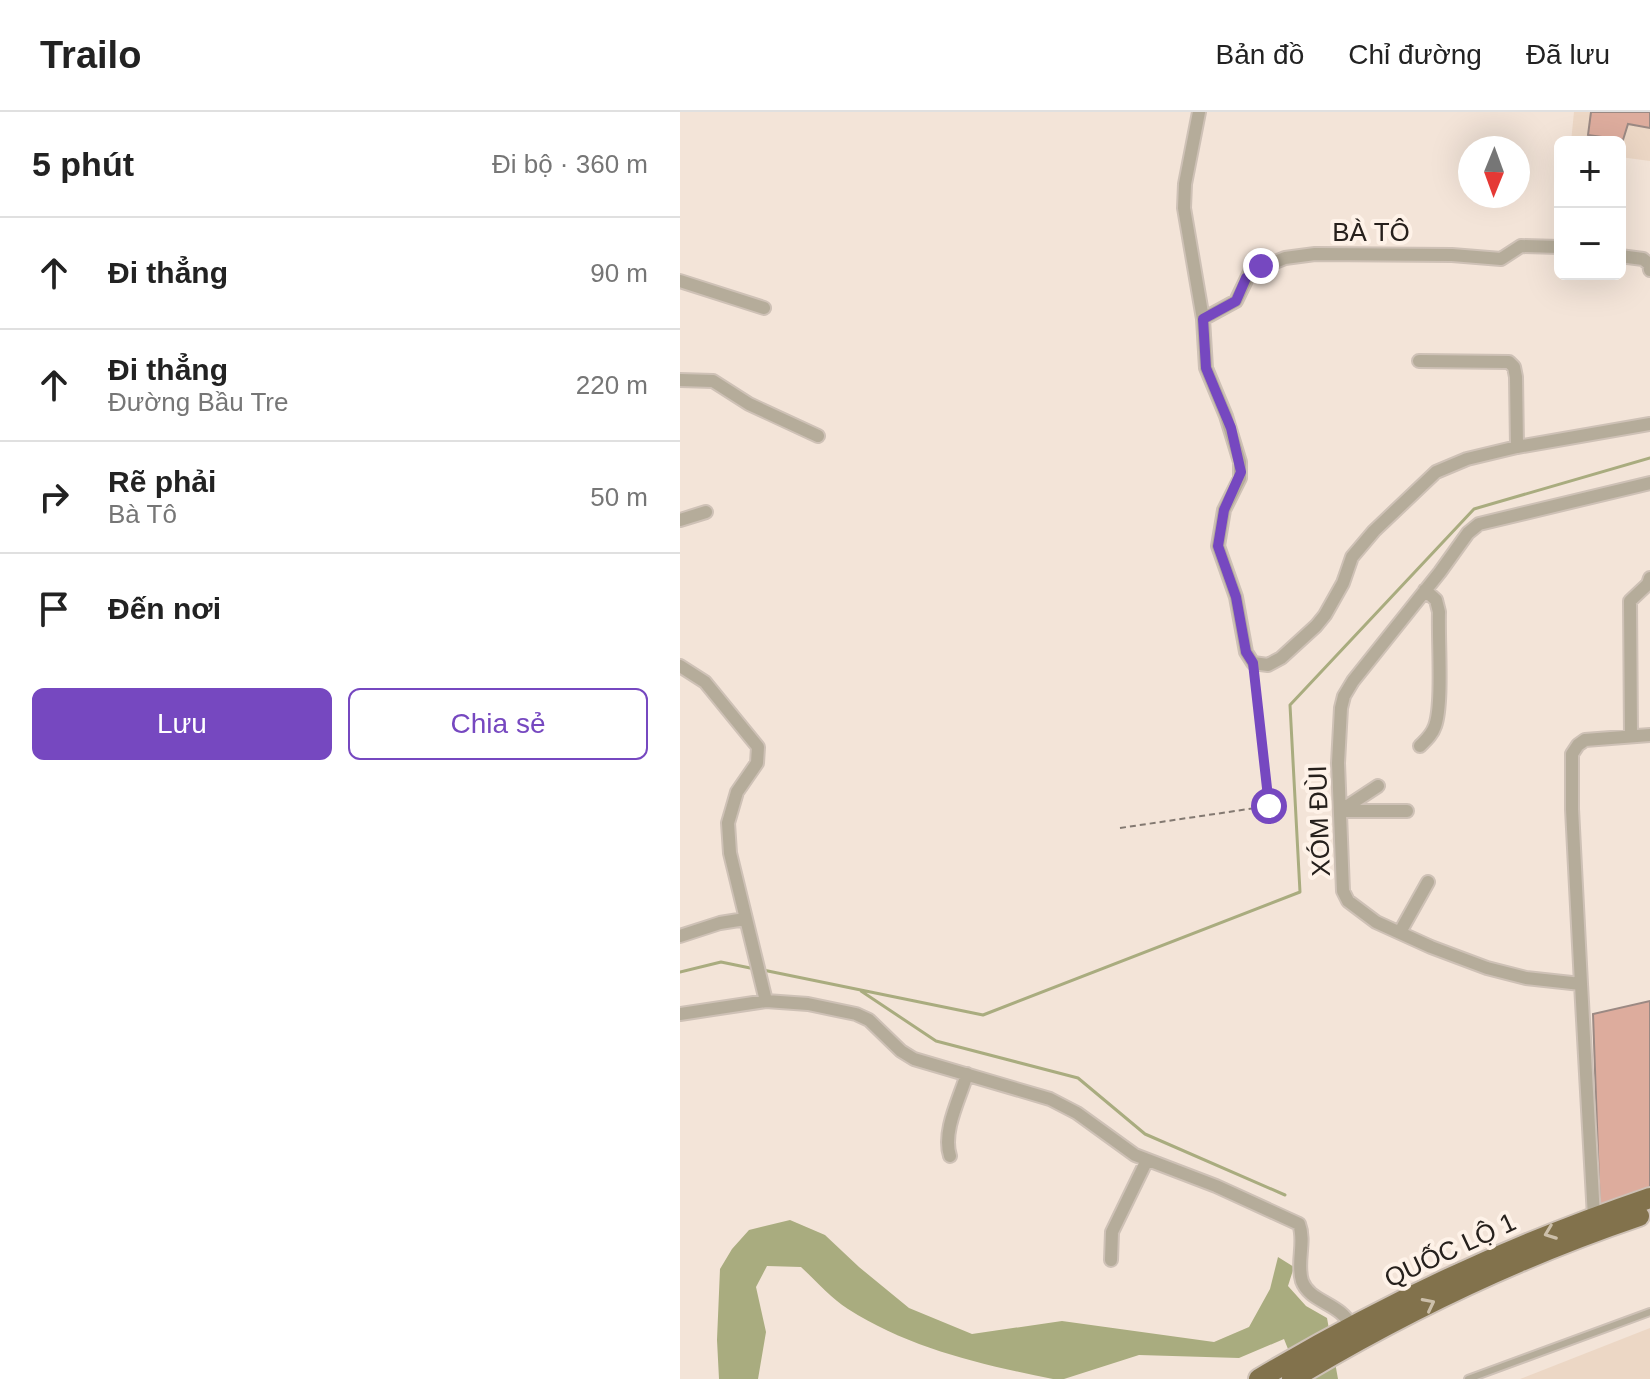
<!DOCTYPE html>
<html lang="vi">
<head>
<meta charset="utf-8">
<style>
	:root { --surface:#fff; --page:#f2f2f2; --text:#222; --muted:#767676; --line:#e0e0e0; --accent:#7648c0 }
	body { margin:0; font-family:Helvetica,sans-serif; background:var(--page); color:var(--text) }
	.controls { position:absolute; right:24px; top:24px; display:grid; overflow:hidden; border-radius:12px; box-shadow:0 8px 32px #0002 }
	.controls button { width:72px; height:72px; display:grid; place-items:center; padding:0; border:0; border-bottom:2px solid var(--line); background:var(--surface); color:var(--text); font:40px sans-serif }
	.compass { position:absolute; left:778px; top:24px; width:72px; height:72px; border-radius:50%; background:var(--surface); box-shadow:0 8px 32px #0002; rotate:181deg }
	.stop { position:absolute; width:24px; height:24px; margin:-18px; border:6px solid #7648c0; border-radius:50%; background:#fff }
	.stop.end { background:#7648c0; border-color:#fff; box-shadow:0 2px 8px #0008 }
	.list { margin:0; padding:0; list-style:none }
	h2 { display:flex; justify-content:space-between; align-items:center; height:104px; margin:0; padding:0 32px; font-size:34px }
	h2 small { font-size:26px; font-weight:400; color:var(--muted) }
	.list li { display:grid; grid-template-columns:52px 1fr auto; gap:24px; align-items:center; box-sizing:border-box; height:112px; padding:0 32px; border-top:2px solid var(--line) }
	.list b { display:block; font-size:30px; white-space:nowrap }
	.list p { margin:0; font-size:26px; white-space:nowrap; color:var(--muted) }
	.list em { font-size:26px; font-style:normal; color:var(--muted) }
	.actions { display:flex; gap:16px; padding:24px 32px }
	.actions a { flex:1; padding:18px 0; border:2px solid var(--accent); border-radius:12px; text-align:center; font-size:28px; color:var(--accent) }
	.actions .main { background:var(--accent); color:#fff }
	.icon { flex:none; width:44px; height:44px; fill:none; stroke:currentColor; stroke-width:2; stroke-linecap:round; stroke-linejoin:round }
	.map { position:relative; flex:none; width:970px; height:1267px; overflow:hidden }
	header { display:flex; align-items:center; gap:48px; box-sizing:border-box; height:112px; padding:0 40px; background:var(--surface); border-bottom:2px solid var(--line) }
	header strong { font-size:38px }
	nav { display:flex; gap:44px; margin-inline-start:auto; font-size:28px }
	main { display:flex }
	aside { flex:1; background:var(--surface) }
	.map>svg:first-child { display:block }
	.built { fill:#ecd7c5 }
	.water { fill:#a9ac7f }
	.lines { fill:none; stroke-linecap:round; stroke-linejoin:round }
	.stream { stroke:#a9ac7f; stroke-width:3 }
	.building { fill:#ddac9d; stroke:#9b8983; stroke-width:2 }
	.service-casing { stroke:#cec1b6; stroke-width:10 }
	.minor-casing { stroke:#cec1b6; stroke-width:16 }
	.trunk-casing { stroke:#cec1b6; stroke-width:24 }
	.path { stroke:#837971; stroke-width:2; stroke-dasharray:6 4; stroke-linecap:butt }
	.service { stroke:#b5ac9a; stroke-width:6 }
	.minor { stroke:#b5ac9a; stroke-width:12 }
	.trunk { stroke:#82724c; stroke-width:20 }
	.oneway { stroke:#ccbfaa }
	.route { stroke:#7648c0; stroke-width:10 }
	.labels { text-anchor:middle; stroke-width:8; stroke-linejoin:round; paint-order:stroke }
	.street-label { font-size:26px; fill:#26201c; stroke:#fef2e8 }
</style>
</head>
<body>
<header>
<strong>Trailo</strong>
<nav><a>Bản đồ</a><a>Chỉ đường</a><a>Đã lưu</a></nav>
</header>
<main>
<aside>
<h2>5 phút<small>Đi bộ · 360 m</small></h2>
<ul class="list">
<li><svg class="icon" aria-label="ahead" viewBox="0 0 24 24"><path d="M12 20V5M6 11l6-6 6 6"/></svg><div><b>Đi thẳng</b></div><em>90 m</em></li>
<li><svg class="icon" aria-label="ahead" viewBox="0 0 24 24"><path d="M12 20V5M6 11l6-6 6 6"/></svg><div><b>Đi thẳng</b><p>Đường Bầu Tre</p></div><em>220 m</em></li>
<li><svg class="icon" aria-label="right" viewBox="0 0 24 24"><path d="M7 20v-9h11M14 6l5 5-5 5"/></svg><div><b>Rẽ phải</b><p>Bà Tô</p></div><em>50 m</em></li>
<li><svg class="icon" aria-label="arrive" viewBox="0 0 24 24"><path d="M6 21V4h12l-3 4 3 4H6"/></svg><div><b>Đến nơi</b></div></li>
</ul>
<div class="actions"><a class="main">Lưu</a><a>Chia sẻ</a></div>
</aside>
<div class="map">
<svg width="970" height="1267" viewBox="0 0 970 1267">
	<rect width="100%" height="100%" fill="#f3e4d8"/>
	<!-- built -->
	<path class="built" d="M894 0H970V49L940 45V30H891Z
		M970 1216V1267H840Z"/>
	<!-- water -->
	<path class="water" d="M110 1108 145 1123 179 1155 229 1196 292 1222 382 1209 534 1230 569 1215 590 1177 598 1145 614 1155 608 1174 626 1194 647 1206 658 1267H620L604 1227 559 1246 459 1243 384 1267H373C302 1253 229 1236 168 1197 151 1186 136 1169 121 1155L87 1154 76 1175 86 1220 78 1267H39L37 1228 40 1157 52 1137 69 1118Z"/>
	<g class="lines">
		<!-- stream -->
		<path class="stream" d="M83 858 303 903 620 780 610 593 794 397 970 346
			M0 860 41 850 75 857
			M181 879 256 929 398 966 465 1022 605 1083"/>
	</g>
	<!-- building -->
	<path class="building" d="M911 0H970V16L948 12 943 28 908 23Z
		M970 889V1079L920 1098 913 902Z"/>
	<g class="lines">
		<!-- service casing -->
		<g class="service-casing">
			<path id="service" d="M788 1267 970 1200"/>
		</g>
		<!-- minor casing -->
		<g class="minor-casing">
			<path id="minor" d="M519 0 505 72 504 96 523 207 526 256 546 304 560 350V366L544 398 538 434 556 485 566 540 573 551 588 553 601 546 636 514 645 503 663 471 672 445 694 419 756 360 787 347 837 335 970 312
				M940 144 963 147 969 152 970 158
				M0 169 84 196
				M523 207 556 189 570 160 605 146 635 142 772 143 821 147 841 134 880 135
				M739 249 829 250 834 255 836 265 837 335
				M0 268 33 269 69 292 138 324
				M0 408 26 400
				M0 554 25 570 78 635 77 651 57 680 48 711 50 741 86 889
				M951 624 950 489 968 472 970 466
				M740 634C746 628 752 623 755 614 763 592 758 528 759 500L756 488 745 478
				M698 674 660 699H727
				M720 820 748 770
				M0 824 40 811 65 807
				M901 872 892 697V642L898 633 905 628 970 623
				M0 902 86 889 128 892 176 902 189 908 221 939 234 947 370 987 397 1001 455 1043 536 1074 619 1112C626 1130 616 1150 622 1169 630 1191 660 1190 672 1215
				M270 1044C262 1019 280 986 287 962
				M914 1105 901 872 846 866 807 856 751 835 696 810 668 789 663 779 658 651 661 596 664 584 673 569 760 460 788 421 799 412 970 371
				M431 1148 432 1120 467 1048"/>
		</g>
		<!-- trunk casing -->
		<g class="trunk-casing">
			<path id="trunk" d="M579 1267C707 1191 829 1134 970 1086
				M612 1267C721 1201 838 1145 959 1104"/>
		</g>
		<!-- path -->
		<path class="path" d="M440 716 589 694 574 564"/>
		<!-- service -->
		<use href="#service" class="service"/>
		<!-- minor -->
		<use href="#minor" class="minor"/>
		<!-- trunk -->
		<use href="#trunk" class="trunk"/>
	</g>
	<!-- one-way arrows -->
	<defs><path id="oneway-chevron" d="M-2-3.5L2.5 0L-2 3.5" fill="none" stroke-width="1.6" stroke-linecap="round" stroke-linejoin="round" transform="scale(2)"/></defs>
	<g class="oneway">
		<use href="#oneway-chevron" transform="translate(870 1121) rotate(159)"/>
		<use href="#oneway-chevron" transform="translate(749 1192) rotate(-27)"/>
	</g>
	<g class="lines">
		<!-- route -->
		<path class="route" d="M581 154 566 166 556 189 523 207 526 256 551 316 561 360 544 398 538 434 556 485 566 540 573 551 589 694"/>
	</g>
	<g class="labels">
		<!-- street labels -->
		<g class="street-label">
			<text x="691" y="129">BÀ TÔ</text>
			<text transform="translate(639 709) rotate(-92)" y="9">XÓM ĐÙI</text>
			<text transform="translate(770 1138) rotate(-25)" y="9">QUỐC LỘ 1</text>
		</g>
	</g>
</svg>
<div class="controls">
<button>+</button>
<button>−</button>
</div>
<svg class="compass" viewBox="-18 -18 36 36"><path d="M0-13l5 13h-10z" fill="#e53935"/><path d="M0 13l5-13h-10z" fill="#767676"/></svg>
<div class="stop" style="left:589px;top:694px"></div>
<div class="stop end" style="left:581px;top:154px"></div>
</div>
</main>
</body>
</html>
